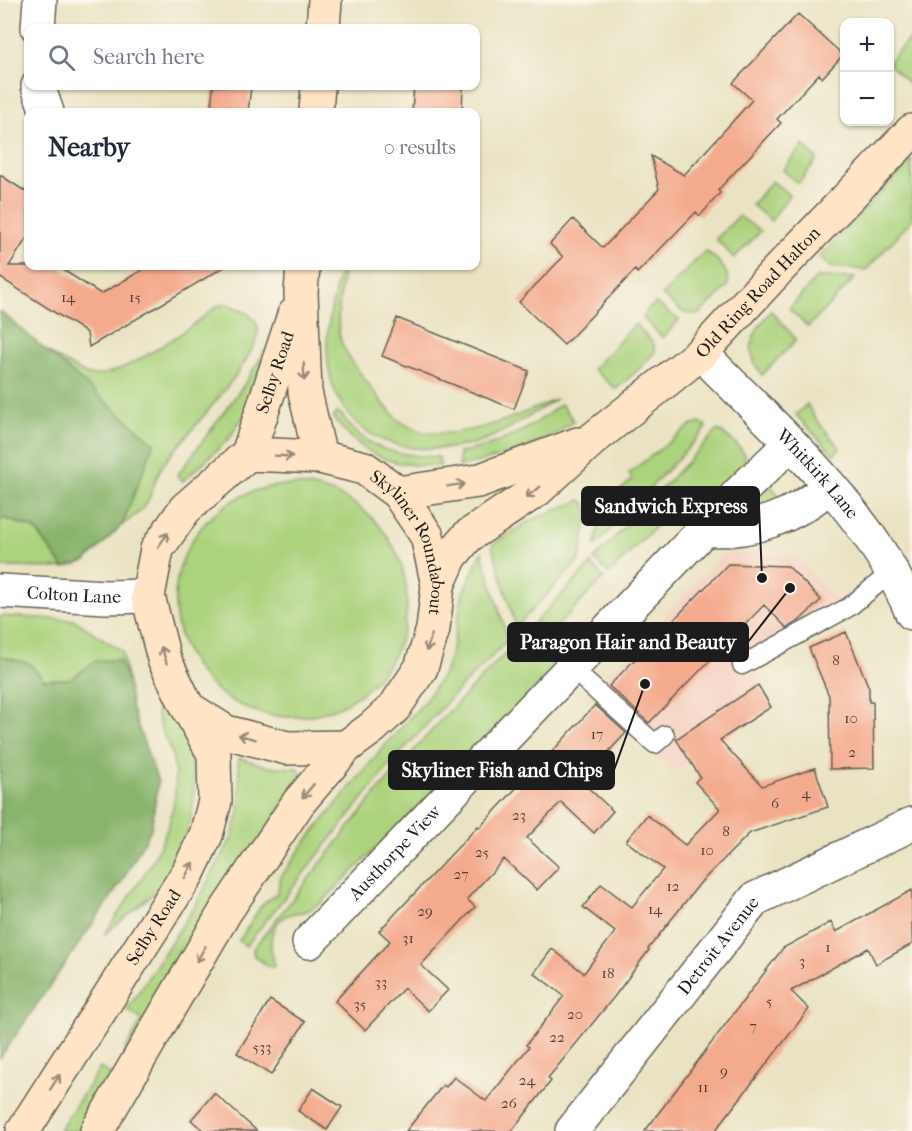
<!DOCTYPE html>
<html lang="en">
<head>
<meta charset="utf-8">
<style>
	:root { --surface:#fff; --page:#f2f2f3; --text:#1f2937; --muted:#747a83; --line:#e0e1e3 }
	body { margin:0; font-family:"IM FELL French Canon",serif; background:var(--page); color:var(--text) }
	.controls { position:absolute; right:18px; top:18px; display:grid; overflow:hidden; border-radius:12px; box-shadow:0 2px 4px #0004 }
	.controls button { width:54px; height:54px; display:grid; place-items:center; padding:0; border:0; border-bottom:2px solid var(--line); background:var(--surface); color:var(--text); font:30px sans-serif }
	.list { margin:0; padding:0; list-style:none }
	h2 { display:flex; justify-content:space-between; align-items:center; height:78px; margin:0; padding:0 24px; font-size:26px }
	h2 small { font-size:20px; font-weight:400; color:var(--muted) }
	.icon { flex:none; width:33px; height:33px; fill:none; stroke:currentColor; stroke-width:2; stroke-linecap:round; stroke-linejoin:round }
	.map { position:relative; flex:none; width:912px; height:1131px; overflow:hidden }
	.search { position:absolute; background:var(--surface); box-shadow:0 2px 4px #0004; left:24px; top:24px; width:456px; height:66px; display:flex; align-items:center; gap:15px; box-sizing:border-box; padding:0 21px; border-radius:12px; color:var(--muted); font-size:22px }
	.panel { position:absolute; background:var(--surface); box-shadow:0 2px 4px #0004; left:24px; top:108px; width:456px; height:162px; border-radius:12px }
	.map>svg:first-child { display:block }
	.built { fill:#f5d2c2 }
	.green { fill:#abd27c; stroke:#64774c; stroke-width:1.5 }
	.forest { fill:#88b46c; stroke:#526844; stroke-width:1.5 }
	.building { fill:#f4aa8d }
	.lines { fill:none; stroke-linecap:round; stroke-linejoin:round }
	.service-casing { stroke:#646256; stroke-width:21 }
	.minor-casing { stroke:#646256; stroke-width:36 }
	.secondary-casing { stroke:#646256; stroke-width:36 }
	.service { stroke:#fff; stroke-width:18 }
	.minor { stroke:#fff; stroke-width:33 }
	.secondary { stroke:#ffe4c6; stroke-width:33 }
	.oneway { stroke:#998a7a }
	.labels { text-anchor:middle; stroke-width:5; stroke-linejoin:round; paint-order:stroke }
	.number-label { font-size:15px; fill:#524038 }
	.street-label { font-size:18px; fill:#1c1c1c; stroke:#fbf7ec }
	.leader { fill:none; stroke:#1c1c1c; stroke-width:2 }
	.callout-dot { fill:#1c1c1c; stroke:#fbf7ec; stroke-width:2 }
	.callout { fill:#1c1c1c; stroke:#1c1c1c; stroke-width:2 }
	.callout-label { font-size:20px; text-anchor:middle; font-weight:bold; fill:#fff }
</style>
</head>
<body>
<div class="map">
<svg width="912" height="1131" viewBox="0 0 912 1131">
	<rect width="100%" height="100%" fill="#fbf7ec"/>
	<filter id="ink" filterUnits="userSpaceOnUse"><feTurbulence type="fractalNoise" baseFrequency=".0167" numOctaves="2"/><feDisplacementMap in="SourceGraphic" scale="12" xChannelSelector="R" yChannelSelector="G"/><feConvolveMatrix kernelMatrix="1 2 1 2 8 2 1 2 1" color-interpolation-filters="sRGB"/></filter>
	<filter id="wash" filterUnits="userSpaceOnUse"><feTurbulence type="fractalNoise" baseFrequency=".008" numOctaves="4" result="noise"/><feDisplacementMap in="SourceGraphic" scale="24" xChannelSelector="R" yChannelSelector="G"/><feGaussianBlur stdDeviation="1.35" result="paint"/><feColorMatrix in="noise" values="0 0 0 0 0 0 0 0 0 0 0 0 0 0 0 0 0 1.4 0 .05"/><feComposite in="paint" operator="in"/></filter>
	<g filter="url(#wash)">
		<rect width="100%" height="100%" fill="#eae3c3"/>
		<!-- built -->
		<path class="built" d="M724 553 795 555 854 618 750 666 775 707 673 772 589 697Z"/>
		<!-- green -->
		<path class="green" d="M912 36V84H909L890 65V60Z
			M803 145 817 159 798 184 783 170Z
			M912 160V220L866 270 830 267 819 257Z
			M772 181 789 195 771 221 752 205Z
			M739 216 761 231 734 258 716 239Z
			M705 251C717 258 732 273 727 287L699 314 684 313 662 295Z
			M340 271H343C341 294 334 323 342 344 348 359 388 412 400 421 407 426 422 433 430 433 475 436 516 416 557 399 535 412 513 428 489 438 466 448 438 450 413 448 356 441 326 399 327 343 328 318 334 294 340 271Z
			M817 277 855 278 808 327 789 309Z
			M656 303 679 320 663 338 643 318 648 309Z
			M226 304C236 307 256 315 258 327 263 355 181 440 162 466 154 478 153 497 143 508 138 514 129 520 122 525L154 443 41 348C50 353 82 374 89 375 118 381 195 325 217 306Z
			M771 311 795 338V341L762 375C743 350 752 333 771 311Z
			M635 324 654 344 655 352 637 371 616 389 593 369Z
			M266 349 255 398 228 440 183 481 177 476 246 382Z
			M561 404 574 421C540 446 499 459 459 466V453C500 444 529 431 561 404Z
			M807 404 814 417 840 448 834 455 796 415Z
			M337 412 341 414C366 451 396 455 439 457L440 466C389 466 367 458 334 419V416Z
			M699 423 705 425 706 429 595 546 602 506 632 480 629 473 690 426Z
			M718 430C728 437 743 447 746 459L712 501 694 487 609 574 594 559Z
			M175 601a116 116 0 1 1 232 0a116 116 0 1 1-232 0Z
			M771 486 788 507 747 513V508L766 488Z
			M581 500 586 504 588 513 580 559 516 627 492 545 529 521Z
			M3 518 35 529 64 568 0 567V521Z
			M482 552 508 640 456 692 388 767 246 946 239 941 261 906 277 893 281 877 304 844 385 745 424 702 445 672 453 646 463 592Z
			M591 564 604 578 537 647 558 668 321 903C316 905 313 908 309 910 303 913 296 912 290 914 267 923 269 947 275 966L270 967 254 956 253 949 378 791 440 721Z
			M0 616 74 620 122 651 127 678 118 660 95 661 71 679 44 680 30 664 0 656Z
			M154 692 178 724 187 746 193 770 194 794 191 818 181 849 160 888 104 935C139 881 187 827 173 759 170 745 161 733 158 719 156 711 156 701 154 692Z
			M240 758 269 767 298 768 302 774 129 1053 125 1050 142 1020 127 1010 196 904 232 837 239 812 240 789 238 760Z
			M100 1068 116 1077 82 1131H59Z"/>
		<!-- forest -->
		<path class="forest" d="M0 311 154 443 122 525 86 561 64 568 35 529 4 518 0 521Z
			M0 656 30 664 44 680 71 679 95 661 119 660 127 678 132 710 158 782 151 829 122 881 0 1058Z"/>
		<g id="blocks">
			<!-- building -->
			<path class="building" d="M798 14 843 55 822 78 819 74 777 119 781 123 718 190 720 193 700 216 696 212 637 273 635 270 564 345 519 302 563 257 550 244 573 219 603 248 659 189 651 156 684 175 752 100 733 83Z
				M213 86H251L248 112H211Z
				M414 86H463L462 112H412Z
				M0 175 28 193V236L9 266H57L101 294 149 266H226L89 347 87 333 1 278 0 280Z
				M397 318 529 371 514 409 382 356Z
				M728 564 788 566 821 600 799 621 787 628 764 605 649 723 609 686Z
				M846 632 869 688V702H873L874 768 830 769 829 696 809 648Z
				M758 685 771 707 720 740 762 786 815 768 828 807 750 833 701 882 648 949 649 950 614 997 548 1078 551 1081 512 1131H406L443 1085 446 1087 454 1077 486 1101 529 1047 526 1045 564 996 534 973 552 949 584 973 615 932 583 907 601 884 632 907 663 869 626 841 647 815 685 845 720 809 695 782 700 777 676 739Z
				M595 705 626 733 581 781 613 811 594 833 561 802 527 838 559 867 537 890 504 859 467 899 475 907 421 965 448 990 428 1011 404 988 365 1030 335 1001 390 941 379 931 478 826 479 828 535 768 536 769Z
				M912 890V944L876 964 868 948 791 991 809 1009 715 1131H645L783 948 831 922 836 932Z
				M270 1000 305 1022 271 1075 237 1053Z
				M313 1088 342 1107 327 1130 298 1111Z
				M214 1093 257 1131H204L191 1120Z"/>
		</g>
	</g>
	<g filter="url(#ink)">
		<use href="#blocks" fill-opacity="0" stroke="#646256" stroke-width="1.5"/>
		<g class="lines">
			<!-- service casing -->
			<g class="service-casing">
				<path id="service" d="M742 665 849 607 892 572
					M571 668 655 744 665 735"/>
			</g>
			<!-- minor casing -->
			<g class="minor-casing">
				<g id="minor">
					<path d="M38 28 40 0"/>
					<path d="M38 86 47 112"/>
					<path id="s1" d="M701 353C778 432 869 509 912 613"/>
					<path d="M704 529C749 534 797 516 829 486"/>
					<path id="s2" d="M0 591 106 597 148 596"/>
					<path id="s3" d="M309 942 739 493 790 444"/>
					<path id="s4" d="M572 1131 755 899 912 824"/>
				</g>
			</g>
			<!-- secondary casing -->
			<g class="secondary-casing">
				<g id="secondary">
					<path d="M323 28 325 0"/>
					<path d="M316 112 318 86"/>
					<path d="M303 266 301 293 305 392 320 457"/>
					<path id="s5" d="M248 454 294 315"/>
					<path d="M398 493 478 481 578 444"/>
					<path id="s6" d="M438 585 451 556 468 536 537 490 593 439 701 353 775 273 912 131"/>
					<path id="s7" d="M23 1131 188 873 206 835 215 801 214 754 188 708 164 659 148 596 157 549 185 509 248 454 320 457 364 468 398 493 427 536 438 585 433 629 421 668 394 708 372 728 346 747 287 748 226 732 188 708"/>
					<path d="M97 1131 225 912 299 802 346 747"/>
				</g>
			</g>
			<!-- service -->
			<use href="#service" class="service"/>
			<!-- minor -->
			<use href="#minor" class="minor"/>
			<!-- secondary -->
			<use href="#secondary" class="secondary"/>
		</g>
		<!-- one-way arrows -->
		<defs><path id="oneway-shaft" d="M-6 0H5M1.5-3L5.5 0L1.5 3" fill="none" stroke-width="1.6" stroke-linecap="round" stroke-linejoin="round" transform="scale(1.5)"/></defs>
		<g class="oneway">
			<use href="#oneway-shaft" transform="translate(304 372) rotate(88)"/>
			<use href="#oneway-shaft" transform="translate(284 456) rotate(2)"/>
			<use href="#oneway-shaft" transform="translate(456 485) rotate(-9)"/>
			<use href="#oneway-shaft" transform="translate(533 492) rotate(144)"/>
			<use href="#oneway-shaft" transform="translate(163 540) rotate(-55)"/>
			<use href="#oneway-shaft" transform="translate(429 643) rotate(108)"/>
			<use href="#oneway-shaft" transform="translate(164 655) rotate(-108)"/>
			<use href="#oneway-shaft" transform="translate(247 737) rotate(-165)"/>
			<use href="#oneway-shaft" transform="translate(308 791) rotate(130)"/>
			<use href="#oneway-shaft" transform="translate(189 870) rotate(-62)"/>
			<use href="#oneway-shaft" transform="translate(201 954) rotate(120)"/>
			<use href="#oneway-shaft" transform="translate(55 1082) rotate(-57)"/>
		</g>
	</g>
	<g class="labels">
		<!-- number labels -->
		<g class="number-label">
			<text x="68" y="302">14</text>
			<text x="135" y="302">15</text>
			<text x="836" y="665">8</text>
			<text x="851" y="723">10</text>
			<text x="597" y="739">17</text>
			<text x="852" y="757">2</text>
			<text x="806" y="798">4</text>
			<text x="775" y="808">6</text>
			<text x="519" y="820">23</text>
			<text x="726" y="836">8</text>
			<text x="707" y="855">10</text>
			<text x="482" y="857">25</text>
			<text x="461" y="879">27</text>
			<text x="673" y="891">12</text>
			<text x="655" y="914">14</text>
			<text x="425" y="916">29</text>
			<text x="408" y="943">31</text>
			<text x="828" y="952">1</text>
			<text x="802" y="966">3</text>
			<text x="608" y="978">18</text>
			<text x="381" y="987">33</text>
			<text x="769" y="1006">5</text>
			<text x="360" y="1009">35</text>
			<text x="575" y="1019">20</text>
			<text x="753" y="1031">7</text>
			<text x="557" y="1042">22</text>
			<text x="262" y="1052">533</text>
			<text x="724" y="1076">9</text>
			<text x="527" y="1085">24</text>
			<text x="703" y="1092">11</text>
			<text x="509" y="1108">26</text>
		</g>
		<!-- street labels -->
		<g class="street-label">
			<text dy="6" stroke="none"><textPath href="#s6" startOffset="438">Old Ring Road Halton</textPath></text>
			<text dy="6" stroke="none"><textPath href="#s5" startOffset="86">Selby Road</textPath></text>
			<text dy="6" stroke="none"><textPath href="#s1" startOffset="168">Whitkirk Lane</textPath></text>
			<text dy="6" stroke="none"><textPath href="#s7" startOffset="993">Skyliner Roundabout</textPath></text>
			<text dy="6" stroke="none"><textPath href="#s2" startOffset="74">Colton Lane</textPath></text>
			<text dy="6" stroke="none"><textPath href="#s3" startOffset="124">Austhorpe View</textPath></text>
			<text dy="6" stroke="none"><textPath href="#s7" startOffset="242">Selby Road</textPath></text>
			<text dy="6" stroke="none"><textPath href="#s4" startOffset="236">Detroit Avenue</textPath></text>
		</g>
	</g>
	<!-- callouts -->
	<path class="leader" d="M762 578L759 506M790 588L748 642M645 684L614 770"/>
	<g class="callout-dot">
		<circle cx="762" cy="578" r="6"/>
		<circle cx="790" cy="588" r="6"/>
		<circle cx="645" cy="684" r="6"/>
	</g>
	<g class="callout">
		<rect x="582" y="487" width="177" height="38" rx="6"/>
		<rect x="508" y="623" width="240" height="38" rx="6"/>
		<rect x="389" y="751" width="225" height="38" rx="6"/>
	</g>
	<g class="callout-label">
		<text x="671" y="513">Sandwich Express</text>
		<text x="628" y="649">Paragon Hair and Beauty</text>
		<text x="502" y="777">Skyliner Fish and Chips</text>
	</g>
</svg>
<div class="controls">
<button>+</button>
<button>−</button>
</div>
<div class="search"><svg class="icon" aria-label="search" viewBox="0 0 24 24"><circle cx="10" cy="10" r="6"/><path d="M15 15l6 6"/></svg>Search here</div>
<section class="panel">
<h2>Nearby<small>0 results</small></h2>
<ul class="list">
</ul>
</section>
</div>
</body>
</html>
